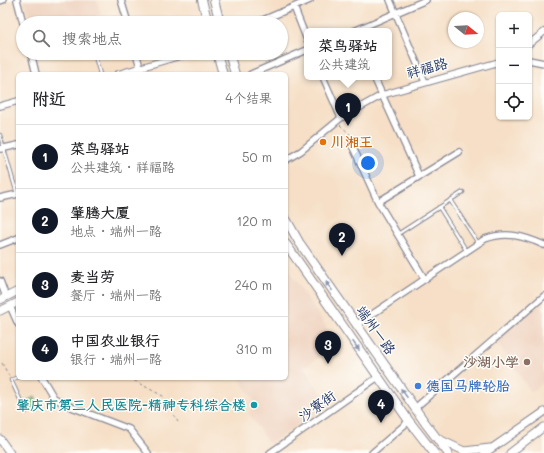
<!DOCTYPE html>
<html lang="zh">
<head>
<meta charset="utf-8">
<style>
	:root { --surface:#fff; --page:#f6f6f6; --text:#202124; --muted:#757577; --line:#e0e0e0; --accent:#111827 }
	body { margin:0; font-family:Mali,"LXGW WenKai TC",sans-serif; background:var(--page); color:var(--text) }
	.controls { position:absolute; right:12px; top:12px; display:grid; overflow:hidden; border-radius:6px; box-shadow:0 1px 3px #0004 }
	.controls button { width:36px; height:36px; display:grid; place-items:center; padding:0; border:0; border-bottom:1px solid var(--line); background:var(--surface); color:var(--text); font:20px sans-serif }
	.compass { position:absolute; left:448px; top:12px; width:36px; height:36px; border-radius:50%; background:var(--surface); box-shadow:0 1px 3px #0004; rotate:108deg }
	.you { position:absolute; left:368px; top:163px; width:14px; height:14px; margin:-10px; border:3px solid #fff; border-radius:50%; background:#1a73e8; box-shadow:0 0 0 6px #1a73e833 }
	.badge { display:grid; place-items:center; width:26px; height:26px; border-radius:50%; background:var(--accent); color:#fff; font-size:13px; font-weight:700 }
	.pin { position:absolute; translate:-50% -33px; filter:drop-shadow(0 1px 2px #0008) }
	.pin::after { content:''; position:absolute; top:21px; width:14px; height:12px; background:inherit; clip-path:polygon(0 0,100% 0,50% 100%) }
	.popup { position:absolute; left:304px; top:28px; width:88px; height:52px; box-sizing:border-box; display:grid; place-content:center; border-radius:6px; background:var(--surface); filter:drop-shadow(0 1px 3px #0005); font-size:13px; white-space:nowrap; color:var(--muted) }
	.popup b { font-size:15px; color:var(--text) }
	.popup::after { content:''; position:absolute; left:50%; top:100%; margin-left:-8px; border:8px solid transparent; border-top-color:var(--surface) }
	.list { margin:0; padding:0; list-style:none }
	h2 { display:flex; justify-content:space-between; align-items:center; height:52px; margin:0; padding:0 16px; font-size:17px }
	h2 small { font-size:13px; font-weight:400; color:var(--muted) }
	.list li { display:grid; grid-template-columns:26px 1fr auto; gap:12px; align-items:center; box-sizing:border-box; height:64px; padding:0 16px; border-top:1px solid var(--line) }
	.list b { display:block; font-size:15px; white-space:nowrap }
	.list p { margin:0; font-size:13px; white-space:nowrap; color:var(--muted) }
	.list em { font-size:13px; font-style:normal; color:var(--muted) }
	.icon { flex:none; width:22px; height:22px; fill:none; stroke:currentColor; stroke-width:2; stroke-linecap:round; stroke-linejoin:round }
	.map { position:relative; flex:none; width:544px; height:453px; overflow:hidden }
	.search { position:absolute; background:var(--surface); box-shadow:0 1px 3px #0004; left:16px; top:16px; width:272px; height:44px; display:flex; align-items:center; gap:10px; box-sizing:border-box; padding:0 14px; border-radius:22px; color:var(--muted); font-size:15px }
	.panel { position:absolute; background:var(--surface); box-shadow:0 1px 3px #0004; left:16px; top:72px; width:272px; height:308px; border-radius:6px }
	.map>svg:first-child { display:block }
	.built { fill:#efd1bd }
	.green { fill:#83c680; stroke:#4f7a6f }
	.lines { fill:none; stroke-linecap:round; stroke-linejoin:round }
	.lane-casing { stroke:#888792; stroke-width:4.5 }
	.street-casing { stroke:#888792; stroke-width:8 }
	.secondary-casing { stroke:#888792; stroke-width:9 }
	.primary-casing { stroke:#888792; stroke-width:10 }
	.path { stroke:#888792; stroke-width:1; stroke-dasharray:3 3; stroke-linecap:butt }
	.lane { stroke:#fff; stroke-width:2.5 }
	.street { stroke:#fff; stroke-width:5.5 }
	.secondary { stroke:#fff; stroke-width:7 }
	.primary { stroke:#fff; stroke-width:8 }
	.oneway { fill:#8d97ae }
	.food-dot { fill:#e8710a; stroke:#fdfcf7; stroke-width:1.5 }
	.education-dot { fill:#8d6e63; stroke:#fdfcf7; stroke-width:1.5 }
	.shop-dot { fill:#3f7fe0; stroke:#fdfcf7; stroke-width:1.5 }
	.culture-dot { fill:#0f9aa8; stroke:#fdfcf7; stroke-width:1.5 }
	.labels { text-anchor:middle; stroke-width:3; stroke-linejoin:round; paint-order:stroke }
	.street-label { font-size:14px; fill:#1b2f5e; stroke:#fdfcf7 }
	.food-label { font-size:14px; font-weight:bold; fill:#c56008; stroke:#fdfcf7; text-anchor:start }
	.education-label { font-size:14px; font-weight:bold; fill:#785e54; stroke:#fdfcf7; text-anchor:end }
	.shop-label { font-size:14px; font-weight:bold; fill:#366cbe; stroke:#fdfcf7; text-anchor:start }
	.culture-label { font-size:14px; font-weight:bold; fill:#0d838f; stroke:#fdfcf7; text-anchor:end }
</style>
</head>
<body>
<div class="map">
<svg width="544" height="453" viewBox="0 0 544 453">
	<rect width="100%" height="100%" fill="#fdfcf7"/>
	<filter id="ink" filterUnits="userSpaceOnUse"><feTurbulence type="fractalNoise" baseFrequency=".025" numOctaves="2"/><feDisplacementMap in="SourceGraphic" scale="8" xChannelSelector="R" yChannelSelector="G"/><feConvolveMatrix kernelMatrix="1 2 1 2 8 2 1 2 1" color-interpolation-filters="sRGB"/></filter>
	<filter id="wash" filterUnits="userSpaceOnUse"><feTurbulence type="fractalNoise" baseFrequency=".012" numOctaves="4" result="noise"/><feDisplacementMap in="SourceGraphic" scale="16" xChannelSelector="R" yChannelSelector="G"/><feGaussianBlur stdDeviation="0.9" result="paint"/><feColorMatrix in="noise" values="0 0 0 0 0 0 0 0 0 0 0 0 0 0 0 0 0 1.4 0 .05"/><feComposite in="paint" operator="in"/></filter>
	<g filter="url(#wash)">
		<rect width="100%" height="100%" fill="#f6dfc6"/>
		<!-- built -->
		<path class="built" d="M24 0H97L101 14 81 23H31Z
			M286 266 338 345 304 367 329 405 269 444 248 412 257 406 239 378H286Z
			M538 305 544 311V383L531 392 496 340Z"/>
		<!-- green -->
		<path class="green" d="M35 397 37 402 34 409 26 407 24 402Z"/>
	</g>
	<g filter="url(#ink)">
		<g class="lines">
			<!-- lane casing -->
			<g class="lane-casing">
				<path id="lane" d="M94 53 100 74
					M0 135 17 194
					M450 200 478 243
					M439 207 466 250
					M398 234 463 192
					M18 377 11 380 26 412"/>
			</g>
			<!-- street casing -->
			<g class="street-casing">
				<path id="street" d="M17 0 23 23
					M121 0 128 23
					M390 0 425 82
					M0 1 3 0
					M294 7 307 40
					M256 23 310 0
					M354 31 426 0
					M529 44 544 32
					M31 53 36 74
					M136 53 142 74
					M529 60 544 63
					M118 74 190 53
					M251 74 307 50
					M323 77 341 118
					M374 77 419 176
					M0 106 18 101
					M352 145 378 202 424 278
					M0 149 18 145
					M286 160 301 151 341 118 382 95 499 62
					M0 198 18 194
					M378 202 459 152
					M0 245 18 238
					M0 281 6 297
					M10 306 18 324
					M356 325 485 239C506 231 524 236 544 245
					M42 378 54 398 69 406 129 429 148 453
					M415 408 544 296
					M270 453 378 377
					M372 453 409 421"/>
			</g>
			<!-- secondary casing -->
			<g class="secondary-casing">
				<path id="secondary" d="M0 300 18 291
					M0 311 18 302
					M0 439 10 453
					M439 439 464 451 490 448
					M485 453 544 412
					M510 453 544 427"/>
			</g>
			<!-- primary casing -->
			<g class="primary-casing">
				<path id="primary" d="M202 0 208 23
					M214 0 220 23
					M217 53 223 74
					M229 53 235 74
					M286 219 299 242 426 424 448 453
					M286 244 409 421 434 453"/>
			</g>
			<!-- path -->
			<path class="path" d="M340 125 353 137 352 140
				M2 363 9 376
				M129 378 163 396 178 422"/>
			<!-- lane -->
			<use href="#lane" class="lane"/>
			<!-- street -->
			<use href="#street" class="street"/>
			<!-- secondary -->
			<use href="#secondary" class="secondary"/>
			<!-- primary -->
			<use href="#primary" class="primary"/>
		</g>
		<!-- one-way arrows -->
		<defs><path id="oneway-solid" d="M-6-.8H1V-3.2L6.5 0L1 3.2V.8H-6Z"/></defs>
		<g class="oneway">
			<use href="#oneway-solid" transform="translate(329 286) rotate(-125)"/>
			<use href="#oneway-solid" transform="translate(356 346) rotate(55)"/>
			<use href="#oneway-solid" transform="translate(404 393) rotate(-125)"/>
		</g>
	</g>
	<!-- markers -->
	<circle class="food-dot" cx="323" cy="142" r="4"/>
	<circle class="education-dot" cx="527" cy="362" r="4"/>
	<circle class="shop-dot" cx="418" cy="386" r="4"/>
	<circle class="culture-dot" cx="254" cy="405" r="4"/>
	<g class="labels">
		<!-- street labels -->
		<g class="street-label">
			<text transform="translate(427 68) rotate(-15)" y="5">祥福路</text>
			<text transform="translate(376 330) rotate(55)" y="5">端州一路</text>
			<text transform="translate(317 406) rotate(-35)" y="5">沙寮街</text>
		</g>
		<!-- food labels -->
		<g class="food-label">
			<text x="331" y="147">川湘王</text>
		</g>
		<!-- education labels -->
		<g class="education-label">
			<text x="519" y="367">沙湖小学</text>
		</g>
		<!-- shop labels -->
		<g class="shop-label">
			<text x="426" y="391">德国马牌轮胎</text>
		</g>
		<!-- culture labels -->
		<g class="culture-label">
			<text x="246" y="410">肇庆市第三人民医院-精神专科综合楼</text>
		</g>
	</g>
</svg>
<div class="controls">
<button>+</button>
<button>−</button>
<button><svg class="icon" aria-label="locate" viewBox="0 0 24 24"><circle cx="12" cy="12" r="6"/><path d="M12 2v4M12 18v4M2 12h4M18 12h4"/></svg></button>
</div>
<svg class="compass" viewBox="-18 -18 36 36"><path d="M0-13l5 13h-10z" fill="#e53935"/><path d="M0 13l5-13h-10z" fill="#757577"/></svg>
<div class="you"></div>
<div class="pin badge" style="left:348px;top:126px">1</div>
<div class="popup"><b>菜鸟驿站</b>公共建筑</div>
<div class="pin badge" style="left:342px;top:256px">2</div>
<div class="pin badge" style="left:328px;top:364px">3</div>
<div class="pin badge" style="left:381px;top:423px">4</div>
<div class="search"><svg class="icon" aria-label="search" viewBox="0 0 24 24"><circle cx="10" cy="10" r="6"/><path d="M15 15l6 6"/></svg>搜索地点</div>
<section class="panel">
<h2>附近<small>4个结果</small></h2>
<ul class="list">
<li><span class="badge">1</span><div><b>菜鸟驿站</b><p>公共建筑 · 祥福路</p></div><em>50 m</em></li>
<li><span class="badge">2</span><div><b>肇腾大厦</b><p>地点 · 端州一路</p></div><em>120 m</em></li>
<li><span class="badge">3</span><div><b>麦当劳</b><p>餐厅 · 端州一路</p></div><em>240 m</em></li>
<li><span class="badge">4</span><div><b>中国农业银行</b><p>银行 · 端州一路</p></div><em>310 m</em></li>
</ul>
</section>
</div>
</body>
</html>
